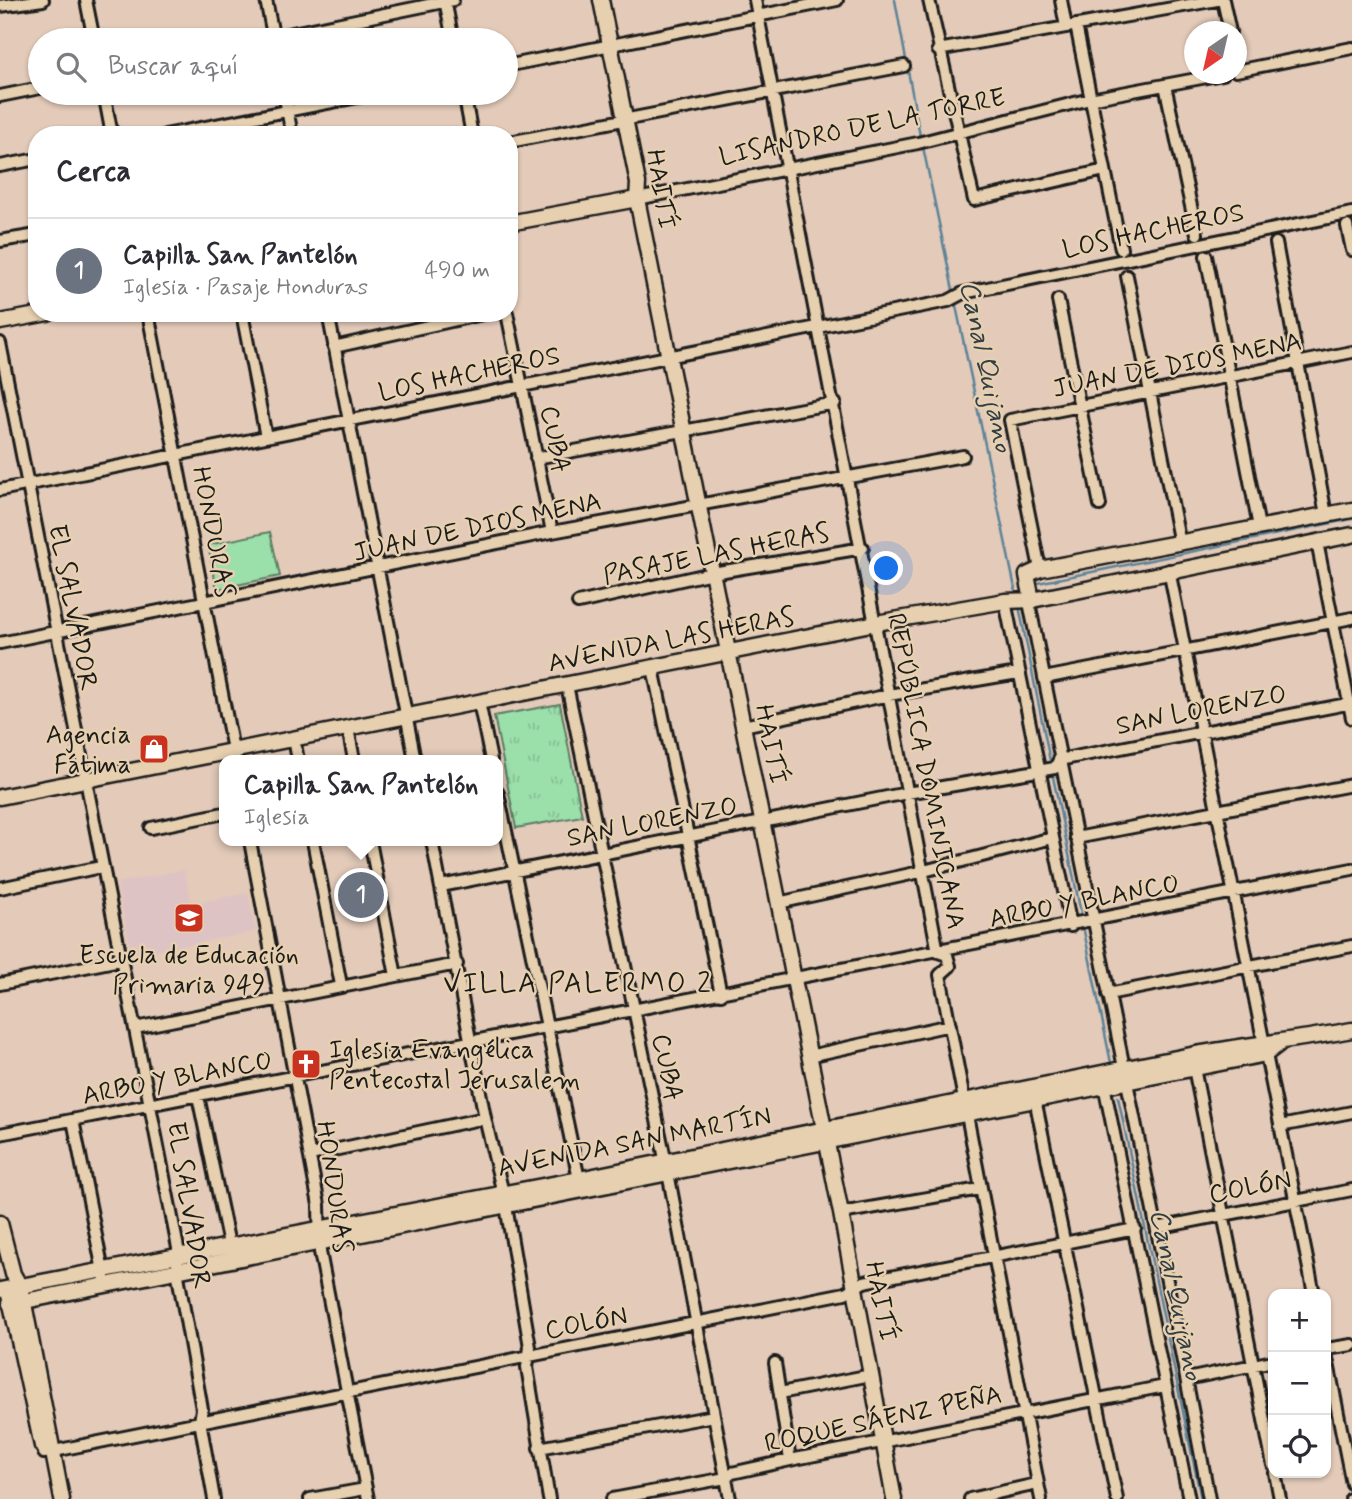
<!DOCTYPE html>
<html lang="es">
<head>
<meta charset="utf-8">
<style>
	:root { --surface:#fff; --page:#f7f7f7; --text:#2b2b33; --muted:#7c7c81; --line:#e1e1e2; --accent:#1a73e8 }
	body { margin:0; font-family:Mynerve,sans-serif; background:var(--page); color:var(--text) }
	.controls { position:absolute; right:21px; bottom:21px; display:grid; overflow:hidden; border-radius:14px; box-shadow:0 2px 5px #0004 }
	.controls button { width:63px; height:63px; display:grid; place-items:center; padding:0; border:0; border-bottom:2px solid var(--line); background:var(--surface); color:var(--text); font:35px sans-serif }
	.compass { position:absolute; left:1184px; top:21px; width:63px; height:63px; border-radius:50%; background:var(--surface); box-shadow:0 2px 5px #0004; rotate:214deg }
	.you { position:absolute; left:887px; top:569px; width:24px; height:24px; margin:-18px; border:5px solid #fff; border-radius:50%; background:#1a73e8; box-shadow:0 0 0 10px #1a73e833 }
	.badge { display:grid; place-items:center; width:46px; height:46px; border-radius:50%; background:var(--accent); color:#fff; font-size:23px; font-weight:700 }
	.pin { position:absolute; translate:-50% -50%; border:4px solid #fff; box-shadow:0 2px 7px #0006 }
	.popup { position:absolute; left:219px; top:755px; width:284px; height:91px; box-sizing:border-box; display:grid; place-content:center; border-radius:14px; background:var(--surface); filter:drop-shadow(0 2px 5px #0005); font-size:23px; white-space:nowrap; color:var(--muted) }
	.popup b { font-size:26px; color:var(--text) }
	.popup::after { content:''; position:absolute; left:50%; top:100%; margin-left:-14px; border:14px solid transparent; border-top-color:var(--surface) }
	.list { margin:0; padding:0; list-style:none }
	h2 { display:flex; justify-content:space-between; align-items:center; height:91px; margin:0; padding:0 28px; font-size:30px }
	h2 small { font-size:23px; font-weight:400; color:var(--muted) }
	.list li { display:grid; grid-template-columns:46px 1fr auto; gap:21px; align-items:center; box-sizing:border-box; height:105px; padding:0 28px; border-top:2px solid var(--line) }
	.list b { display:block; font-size:26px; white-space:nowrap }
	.list p { margin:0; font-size:23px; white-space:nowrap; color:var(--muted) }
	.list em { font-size:23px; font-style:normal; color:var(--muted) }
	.icon { flex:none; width:38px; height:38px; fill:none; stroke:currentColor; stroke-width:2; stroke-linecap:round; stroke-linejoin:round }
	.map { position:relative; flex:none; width:1352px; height:1499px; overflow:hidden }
	.search { position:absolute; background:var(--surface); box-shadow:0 2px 5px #0004; left:28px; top:28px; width:490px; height:77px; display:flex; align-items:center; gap:18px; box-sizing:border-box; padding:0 24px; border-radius:38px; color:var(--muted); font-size:26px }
	.panel { position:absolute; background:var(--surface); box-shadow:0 2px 5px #0004; left:28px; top:126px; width:490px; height:196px; border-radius:28px }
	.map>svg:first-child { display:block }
	.built { fill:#dec3c4 }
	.grass { fill:url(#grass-tufts); stroke:#5c7e64; stroke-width:2 }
	.garden { fill:#9bdfab; stroke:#5c7e64; stroke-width:2 }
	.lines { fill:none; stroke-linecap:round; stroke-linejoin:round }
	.stream { stroke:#5d8397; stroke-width:2.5 }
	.street-casing { stroke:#1c1c1c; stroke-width:16 }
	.secondary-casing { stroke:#1c1c1c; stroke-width:19 }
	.street { stroke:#e7d0b0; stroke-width:10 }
	.secondary { stroke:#e7d0b0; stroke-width:14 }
	.labels { text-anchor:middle; stroke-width:5; stroke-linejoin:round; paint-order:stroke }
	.street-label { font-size:26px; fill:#1c1c1c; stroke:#e7d0b0 }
	.poi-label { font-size:26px; fill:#1c1c1c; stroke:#e7d0b0; text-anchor:end }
	.water-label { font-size:28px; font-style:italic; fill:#323e45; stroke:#e7d0b0 }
	.neighbourhood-label { font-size:28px; letter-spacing:2px; fill:#1c1c1c; stroke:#e7d0b0 }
</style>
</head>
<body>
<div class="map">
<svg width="1352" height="1499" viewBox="0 0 1352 1499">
	<defs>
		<pattern id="grass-tufts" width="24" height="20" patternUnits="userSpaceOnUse" patternTransform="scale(1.75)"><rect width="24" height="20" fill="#9bdfab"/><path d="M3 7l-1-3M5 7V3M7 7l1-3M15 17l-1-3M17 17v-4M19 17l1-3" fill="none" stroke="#85bf93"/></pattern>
	</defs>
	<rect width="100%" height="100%" fill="#e3cab9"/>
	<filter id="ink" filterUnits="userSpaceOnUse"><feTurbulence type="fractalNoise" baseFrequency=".0143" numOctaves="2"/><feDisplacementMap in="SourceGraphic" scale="14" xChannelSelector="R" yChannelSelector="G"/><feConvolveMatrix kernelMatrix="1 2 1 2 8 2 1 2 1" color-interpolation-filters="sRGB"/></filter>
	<g filter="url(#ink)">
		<!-- built -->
		<path class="built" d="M184 870 192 904 248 893 256 931 132 956 117 883Z"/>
		<!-- grass -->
		<path class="grass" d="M560 704 582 816 516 828 494 716Z"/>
		<!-- garden -->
		<path class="garden" d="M270 532 280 576 217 589 208 545Z"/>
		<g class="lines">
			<!-- stream -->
			<path class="stream" d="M895 0 920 136
				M923 147 954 295
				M955 301 1016 593
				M1033 584 1352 519
				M1019 606 1051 766
				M1052 772 1081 913
				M1084 931 1111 1063
				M1118 1097 1201 1499"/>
			<!-- street casing -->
			<g class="street-casing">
				<path id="street" d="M86 0 94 40
					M266 0 274 40
					M445 0 453 40
					M755 0 938 952 947 955 950 966 940 975 1041 1499
					M929 0 974 200 1105 170
					M1061 0 1066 27
					M1223 0 1230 32
					M0 6 43 0
					M1076 25 1121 249
					M273 37 453 0
					M938 50 1217 0
					M506 66 837 0
					M1236 71 1352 48
					M1165 85 1197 234
					M104 93 112 135
					M284 93 292 135
					M464 93 472 135
					M0 96 40 88
					M165 135 378 93
					M509 142 904 66
					M0 166 37 159
					M637 199 918 143 1090 99 1223 74
					M1347 226 1352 250
					M0 241 37 235
					M1276 243 1326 515
					M1206 256 1259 527
					M1127 276 1180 544
					M1058 300 1100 505
					M148 313 235 760
					M242 313 266 437
					M328 313 415 760
					M507 313 552 532
					M0 343 178 1248 177 1270 202 1409 200 1421 214 1499
					M334 347 487 313
					M536 458 835 403
					M0 490 893 312 948 301 963 293 1352 213
					M1317 542 1352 718
					M1040 569 1010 420 1352 352
					M1169 570 1314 1294
					M1032 600 1030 607C1089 904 1154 1201 1209 1499
					M1005 601 1071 926
					M578 603 712 573 863 548
					M0 643 552 532 963 456
					M653 668 721 994
					M1044 678 1352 618
					M567 685 670 1183 730 1499
					M479 702 491 760
					M743 726 889 695 1018 673
					M348 728 354 760
					M294 739 298 760
					M498 793 580 1184
					M151 828 224 813
					M1076 838 1352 785
					M250 841 319 1205 320 1252 368 1499
					M313 841 341 985
					M370 841 396 976
					M432 841 485 1118 506 1206 530 1347 527 1367 549 1499
					M441 886 907 793 1037 771 1055 768 1059 760 1352 703
					M0 888 101 867
					M778 903 920 872 1052 838
					M0 984 120 960
					M1108 994 1352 946
					M135 1028 457 964
					M809 1056 950 1025
					M1193 1063 1273 1465
					M1103 1080 1189 1499
					M1034 1094 1117 1499
					M198 1096 231 1254
					M73 1120 104 1276
					M1280 1126 1352 1112
					M0 1134 1352 869
					M310 1155 485 1118
					M841 1213 980 1189
					M1157 1228 1352 1190
					M1326 1349 1352 1345
					M1326 1353 1352 1484
					M775 1363 790 1460
					M1187 1379 1273 1361
					M780 1393 871 1375
					M539 1448 714 1416
					M44 1453 845 1293 864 1282 1135 1229
					M1275 1473 1280 1499
					M310 1499 365 1489
					M612 1499 726 1478 732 1473 790 1460 1165 1386
					M970 1499 1037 1484
					M1351 1499H1352"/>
			</g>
			<!-- secondary casing -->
			<g class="secondary-casing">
				<path id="secondary" d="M601 0 638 183 637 199 841 1213 894 1499
					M509 223 637 199
					M0 322 48 313
					M1032 600 1027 575 1040 569 1352 510
					M0 797 876 623 1005 601 1032 600 1352 535
					M0 1223 13 1274 21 1288 62 1499
					M0 1290 579 1179 1191 1055C1245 1045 1298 1040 1352 1030
					M9 1295 42 1446
					M10 1304 1266 1054 1279 1044"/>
			</g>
			<!-- street -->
			<use href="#street" class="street"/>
			<!-- secondary -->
			<use href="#secondary" class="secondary"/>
		</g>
	</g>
	<!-- icons -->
	<defs>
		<g id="shop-square" transform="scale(1.575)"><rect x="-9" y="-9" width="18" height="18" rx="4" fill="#c8321e" stroke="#e7d0b0"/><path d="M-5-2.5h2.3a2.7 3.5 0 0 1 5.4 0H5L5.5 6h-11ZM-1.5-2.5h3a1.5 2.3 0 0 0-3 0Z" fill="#fff"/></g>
		<g id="school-square" transform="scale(1.575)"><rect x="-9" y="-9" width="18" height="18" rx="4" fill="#c8321e" stroke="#e7d0b0"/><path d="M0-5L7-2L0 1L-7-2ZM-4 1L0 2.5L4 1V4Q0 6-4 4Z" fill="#fff"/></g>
		<g id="church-square" transform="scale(1.575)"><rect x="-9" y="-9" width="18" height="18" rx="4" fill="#c8321e" stroke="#e7d0b0"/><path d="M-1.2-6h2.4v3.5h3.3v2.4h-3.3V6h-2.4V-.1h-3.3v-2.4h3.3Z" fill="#fff"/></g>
	</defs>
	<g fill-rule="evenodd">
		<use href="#shop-square" x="154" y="749"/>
		<use href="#school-square" x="189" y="918"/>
		<use href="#church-square" x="306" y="1064"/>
	</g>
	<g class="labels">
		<!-- street labels -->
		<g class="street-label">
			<text transform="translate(862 126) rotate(-12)" y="9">LISANDRO DE LA TORRE</text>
			<text transform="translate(662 189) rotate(81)" y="9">HAITÍ</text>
			<text transform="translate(1153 230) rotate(-12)" y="9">LOS HACHEROS</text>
			<text transform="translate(1177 364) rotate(-11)" y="9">JUAN DE DIOS MENA</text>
			<text transform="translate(469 373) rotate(-12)" y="9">LOS HACHEROS</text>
			<text transform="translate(556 439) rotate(79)" y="9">CUBA</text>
			<text transform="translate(477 526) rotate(-12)" y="9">JUAN DE DIOS MENA</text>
			<text transform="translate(214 532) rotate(79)" y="9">HONDURAS</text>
			<text transform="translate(716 553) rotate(-11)" y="9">PASAJE LAS HERAS</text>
			<text transform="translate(74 607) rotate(79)" y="9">EL SALVADOR</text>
			<text transform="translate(671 639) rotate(-11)" y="9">AVENIDA LAS HERAS</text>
			<text transform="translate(1201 709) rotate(-11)" y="9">SAN LORENZO</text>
			<text transform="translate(772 744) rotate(79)" y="9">HAITÍ</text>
			<text transform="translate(927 771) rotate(79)" y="9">REPÚBLICA DOMINICANA</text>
			<text transform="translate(652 821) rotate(-11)" y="9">SAN LORENZO</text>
			<text transform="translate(1084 900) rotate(-11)" y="9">ARBO Y BLANCO</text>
			<text transform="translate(668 1067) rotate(78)" y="9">CUBA</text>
			<text transform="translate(177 1077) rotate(-11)" y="9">ARBO Y BLANCO</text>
			<text transform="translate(634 1141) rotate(-11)" y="9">AVENIDA SAN MARTÍN</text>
			<text transform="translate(1250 1186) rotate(-11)" y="9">COLÓN</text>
			<text transform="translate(335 1187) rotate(82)" y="9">HONDURAS</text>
			<text transform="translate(190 1205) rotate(81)" y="9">EL SALVADOR</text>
			<text transform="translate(882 1301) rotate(79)" y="9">HAITÍ</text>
			<text transform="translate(586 1322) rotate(-11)" y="9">COLÓN</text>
			<text transform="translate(883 1418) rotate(-12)" y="9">ROQUE SÁENZ PEÑA</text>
		</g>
		<!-- poi labels -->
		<g class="poi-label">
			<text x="131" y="743">Agencia<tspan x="131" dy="30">Fátima</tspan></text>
			<text x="189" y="963" text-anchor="middle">Escuela de Educación<tspan x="189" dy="30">Primaria 949</tspan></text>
			<text x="329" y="1058" text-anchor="start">Iglesia Evangélica<tspan x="329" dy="30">Pentecostal Jerusalem</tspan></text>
		</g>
		<!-- water labels -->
		<g class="water-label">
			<text transform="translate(988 366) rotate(78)" y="10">Canal Quijano</text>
			<text transform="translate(1178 1294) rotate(78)" y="10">Canal Quijano</text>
		</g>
		<!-- neighbourhood labels -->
		<g class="neighbourhood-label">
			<text x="578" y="992">VILLA PALERMO 2</text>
		</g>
	</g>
</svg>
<div class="controls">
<button>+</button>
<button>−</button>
<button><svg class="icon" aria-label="locate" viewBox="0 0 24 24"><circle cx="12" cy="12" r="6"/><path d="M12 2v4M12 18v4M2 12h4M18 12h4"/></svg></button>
</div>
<svg class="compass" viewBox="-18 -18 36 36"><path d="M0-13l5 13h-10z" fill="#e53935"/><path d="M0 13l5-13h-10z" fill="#7c7c81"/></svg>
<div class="you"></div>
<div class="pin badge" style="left:361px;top:895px;background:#6b7280">1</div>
<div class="popup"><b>Capilla San Pantelón</b>Iglesia</div>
<div class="search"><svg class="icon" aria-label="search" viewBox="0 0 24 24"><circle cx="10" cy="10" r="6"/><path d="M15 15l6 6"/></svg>Buscar aquí</div>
<section class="panel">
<h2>Cerca<small></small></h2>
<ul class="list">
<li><span class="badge" style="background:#6b7280">1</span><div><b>Capilla San Pantelón</b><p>Iglesia · Pasaje Honduras</p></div><em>490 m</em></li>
</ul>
</section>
</div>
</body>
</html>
